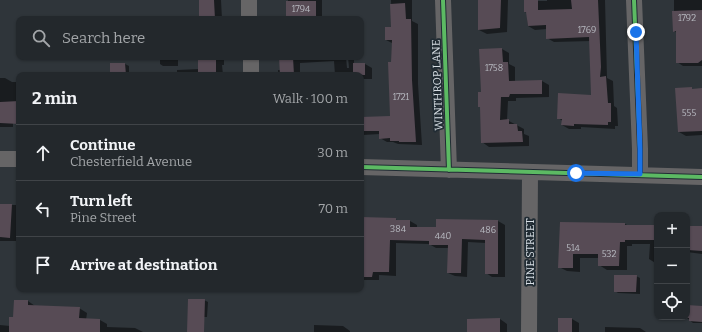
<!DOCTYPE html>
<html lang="en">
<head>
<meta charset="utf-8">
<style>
	:root { --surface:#23282c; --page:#2f3438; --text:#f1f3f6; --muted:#a3a6a9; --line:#404448 }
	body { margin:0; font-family:Bitter,serif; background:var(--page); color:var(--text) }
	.controls { position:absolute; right:12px; bottom:12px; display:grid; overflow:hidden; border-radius:8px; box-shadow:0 1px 3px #0004 }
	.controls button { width:36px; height:36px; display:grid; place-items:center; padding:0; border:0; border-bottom:1px solid var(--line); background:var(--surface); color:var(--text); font:20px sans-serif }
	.stop { position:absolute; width:12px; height:12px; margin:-9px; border:3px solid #1a73e8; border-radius:50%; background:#fff }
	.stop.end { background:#1a73e8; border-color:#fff; box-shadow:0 1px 4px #0008 }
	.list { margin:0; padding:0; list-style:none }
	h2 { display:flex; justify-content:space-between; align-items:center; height:52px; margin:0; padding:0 16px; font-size:17px }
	h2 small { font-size:13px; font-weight:400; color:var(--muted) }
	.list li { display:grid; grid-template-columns:26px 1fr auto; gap:12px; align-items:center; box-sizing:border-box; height:56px; padding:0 16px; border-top:1px solid var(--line) }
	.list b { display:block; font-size:15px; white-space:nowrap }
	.list p { margin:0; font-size:13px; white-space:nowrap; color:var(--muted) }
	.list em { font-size:13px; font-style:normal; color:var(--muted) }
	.icon { flex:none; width:22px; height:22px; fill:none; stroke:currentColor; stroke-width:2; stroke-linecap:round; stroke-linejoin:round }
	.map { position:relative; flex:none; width:702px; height:332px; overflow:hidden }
	.search { position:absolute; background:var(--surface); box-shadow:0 1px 3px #0004; left:16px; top:16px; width:348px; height:44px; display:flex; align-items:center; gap:10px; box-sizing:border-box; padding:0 14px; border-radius:8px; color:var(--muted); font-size:15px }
	.panel { position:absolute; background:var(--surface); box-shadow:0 1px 3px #0004; left:16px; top:72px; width:348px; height:220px; border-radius:8px }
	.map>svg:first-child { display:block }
	.shadow { fill:#0007 }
	.building { fill:#574b55 }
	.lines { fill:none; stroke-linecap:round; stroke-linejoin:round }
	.minor { stroke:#666566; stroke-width:16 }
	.cycleway-casing { stroke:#212c34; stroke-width:6 }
	.cycleway { stroke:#5cba63; stroke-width:4 }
	.route { stroke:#1a73e8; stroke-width:5 }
	.labels { text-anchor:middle; stroke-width:3.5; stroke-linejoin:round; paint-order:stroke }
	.number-label { font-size:9px; fill:#b7b9c0 }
	.street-label { font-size:11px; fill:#d7dee4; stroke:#212c34 }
</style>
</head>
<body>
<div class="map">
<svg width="702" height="332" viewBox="0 0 702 332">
	<rect width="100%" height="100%" fill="#2f353a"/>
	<!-- shadow -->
	<path class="shadow" d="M199 0H221L222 19H200Z
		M288 0H322V19H287V2H288Z
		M391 0H412V21L418 24V84L422 145 398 144 393 142H387L380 138V134L363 135 361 133V118L391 117 392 43 386 40 392 28Z
		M479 0H508L507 32 487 34 479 30Z
		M547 0H605L607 78 613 81 614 106 617 108 618 126H615V129L581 127V129H569L562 125 563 121 558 118 592 96 591 41 554 42 547 38V29L535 30 528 26 527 13 525 12V1H547Z
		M674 0H702V66H683L677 62V33L674 31Z
		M502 49 509 53V64L515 67V81H542L549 85V97L516 98V101H508L507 120 524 129V134L529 136V146L489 147 482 142V93Z
		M160 57H178V66H163L160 64Z
		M199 57H224V65H222L223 75H177V70L199 69Z
		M280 57H346L347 68H349L348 57H354V64H365L372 68V79H361V75H335L334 61 300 63V75H278V70H281Z
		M111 64H125L129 66V75H111Z
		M0 78H5L12 82H19V119L13 120V127H0Z
		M676 89H702V135L686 136 679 132Z
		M1 205H19V241H0Z
		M361 218 395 219 399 221H410L417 225V228H437L498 221 505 225V277H492L486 273V243L468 242 467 277 455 276 448 273 449 248H436L429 244 396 243V276L379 275V280H361Z
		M561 223 625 224 629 226H657V264L649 259 650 244H632V246H627V270H607L599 265V258H580V272L567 271 559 267Z
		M702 228V254L687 252V236H689Z
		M636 276 640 278V294L618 293 615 291Z
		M204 300 208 302 207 317H192Z
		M28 301 35 306 79 308 87 313 86 320H100L107 324V327L135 328 143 332H0V325L10 326Z
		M702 307V323H693L687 318Z
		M500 319 507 324V332H468Z
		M572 319 579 323V332H559Z
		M314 325 343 326 350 331V332H314Z
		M605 327 640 328 646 332H605Z"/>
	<!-- building -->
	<path class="building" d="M199 0H214L215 19H199Z
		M478 0H501L500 28 478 30Z
		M524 0H538V10L572 9 571 0H598L601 67 600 77 606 76 608 103H611V122H608V125L574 124V126L561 125 562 119H557L558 93 591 95 589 37 546 39V25L528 26 526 12H524Z
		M286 1H316V17H312V19H288V17H286Z
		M405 3 406 19H411L412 80 416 142H399V141H390V138L379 139V131H361V117L390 116 388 62H391L392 40H385V27H391L390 4Z
		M702 10V60L698 63H676V31L673 32 672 11Z
		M502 48 503 62H508L509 81 542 80V94H510L509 97H501L500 120 509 119V124H517L518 131H522L523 142 481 143 480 107H478V92H481L479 49Z
		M198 57H216V75H198Z
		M279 57H293L294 75H280Z
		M110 63H125L126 75H110Z
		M353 63H365V75H353Z
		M692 87V89L702 88V131L678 132 675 88Z
		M19 101V124L0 123V102Z
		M0 204H12L10 238 0 237Z
		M361 217 396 218V220H410V227H436V219L498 220V274H485V240L462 239 461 273H447L448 245H429V241L390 240 389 272H373L372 277H361Z
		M560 222 625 223V225H657V240H625V242H620L619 266H598V254H573V268H558Z
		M688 226H702V251L688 250Z
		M614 275H637L636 292H614Z
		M188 299H205L204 332H187Z
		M14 300H28V305L80 307 79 318 100 319V332H9V317H13Z
		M687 305 702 306V322L689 321V318H687Z
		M500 318V332H467V319Z
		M558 318H572V332H558Z"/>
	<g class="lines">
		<!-- minor -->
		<path class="minor" d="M249 0V19
			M443 0 449 170
			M634 0 640 149V174
			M251 57V75
			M0 159H19
			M361 167 702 177
			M529 332 530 172"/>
		<!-- cycleway casing -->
		<g class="cycleway-casing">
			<path id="cycleway" d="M443 0 449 170
				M634 0 640 149V174
				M361 167 702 177"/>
		</g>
		<!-- cycleway -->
		<use href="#cycleway" class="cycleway"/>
	</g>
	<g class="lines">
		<!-- route -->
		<path class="route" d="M576 173 640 174V149L636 32"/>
	</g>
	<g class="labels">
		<!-- number labels -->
		<g class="number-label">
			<text x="301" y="12">1794</text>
			<text x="687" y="21">1792</text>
			<text x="587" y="33">1769</text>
			<text x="494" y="71">1758</text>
			<text x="401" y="100">1721</text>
			<text x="689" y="116">555</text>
			<text x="398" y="232">384</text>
			<text x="488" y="233">486</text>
			<text x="443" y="239">440</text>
			<text x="573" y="251">514</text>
			<text x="609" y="257">532</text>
		</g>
		<!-- street labels -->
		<g class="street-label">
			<text transform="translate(437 85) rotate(-92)" y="4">WINTHROP LANE</text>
			<text transform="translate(530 252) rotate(-90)" y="4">PINE STREET</text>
		</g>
	</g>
</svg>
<div class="controls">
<button>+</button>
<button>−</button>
<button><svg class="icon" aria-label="locate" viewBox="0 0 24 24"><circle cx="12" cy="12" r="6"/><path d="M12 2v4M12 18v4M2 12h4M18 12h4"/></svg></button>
</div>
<div class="stop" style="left:576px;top:173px"></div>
<div class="stop end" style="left:636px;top:32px"></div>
<div class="search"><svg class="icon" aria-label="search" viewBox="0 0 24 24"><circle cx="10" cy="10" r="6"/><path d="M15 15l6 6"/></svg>Search here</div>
<section class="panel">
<h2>2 min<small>Walk · 100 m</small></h2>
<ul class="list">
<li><svg class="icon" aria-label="ahead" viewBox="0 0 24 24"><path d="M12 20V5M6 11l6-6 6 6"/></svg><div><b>Continue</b><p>Chesterfield Avenue</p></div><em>30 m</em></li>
<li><svg class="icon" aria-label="left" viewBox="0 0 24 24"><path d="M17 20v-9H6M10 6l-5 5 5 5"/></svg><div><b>Turn left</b><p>Pine Street</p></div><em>70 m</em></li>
<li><svg class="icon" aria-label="arrive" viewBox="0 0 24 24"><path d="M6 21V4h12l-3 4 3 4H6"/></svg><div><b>Arrive at destination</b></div></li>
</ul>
</section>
</div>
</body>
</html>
